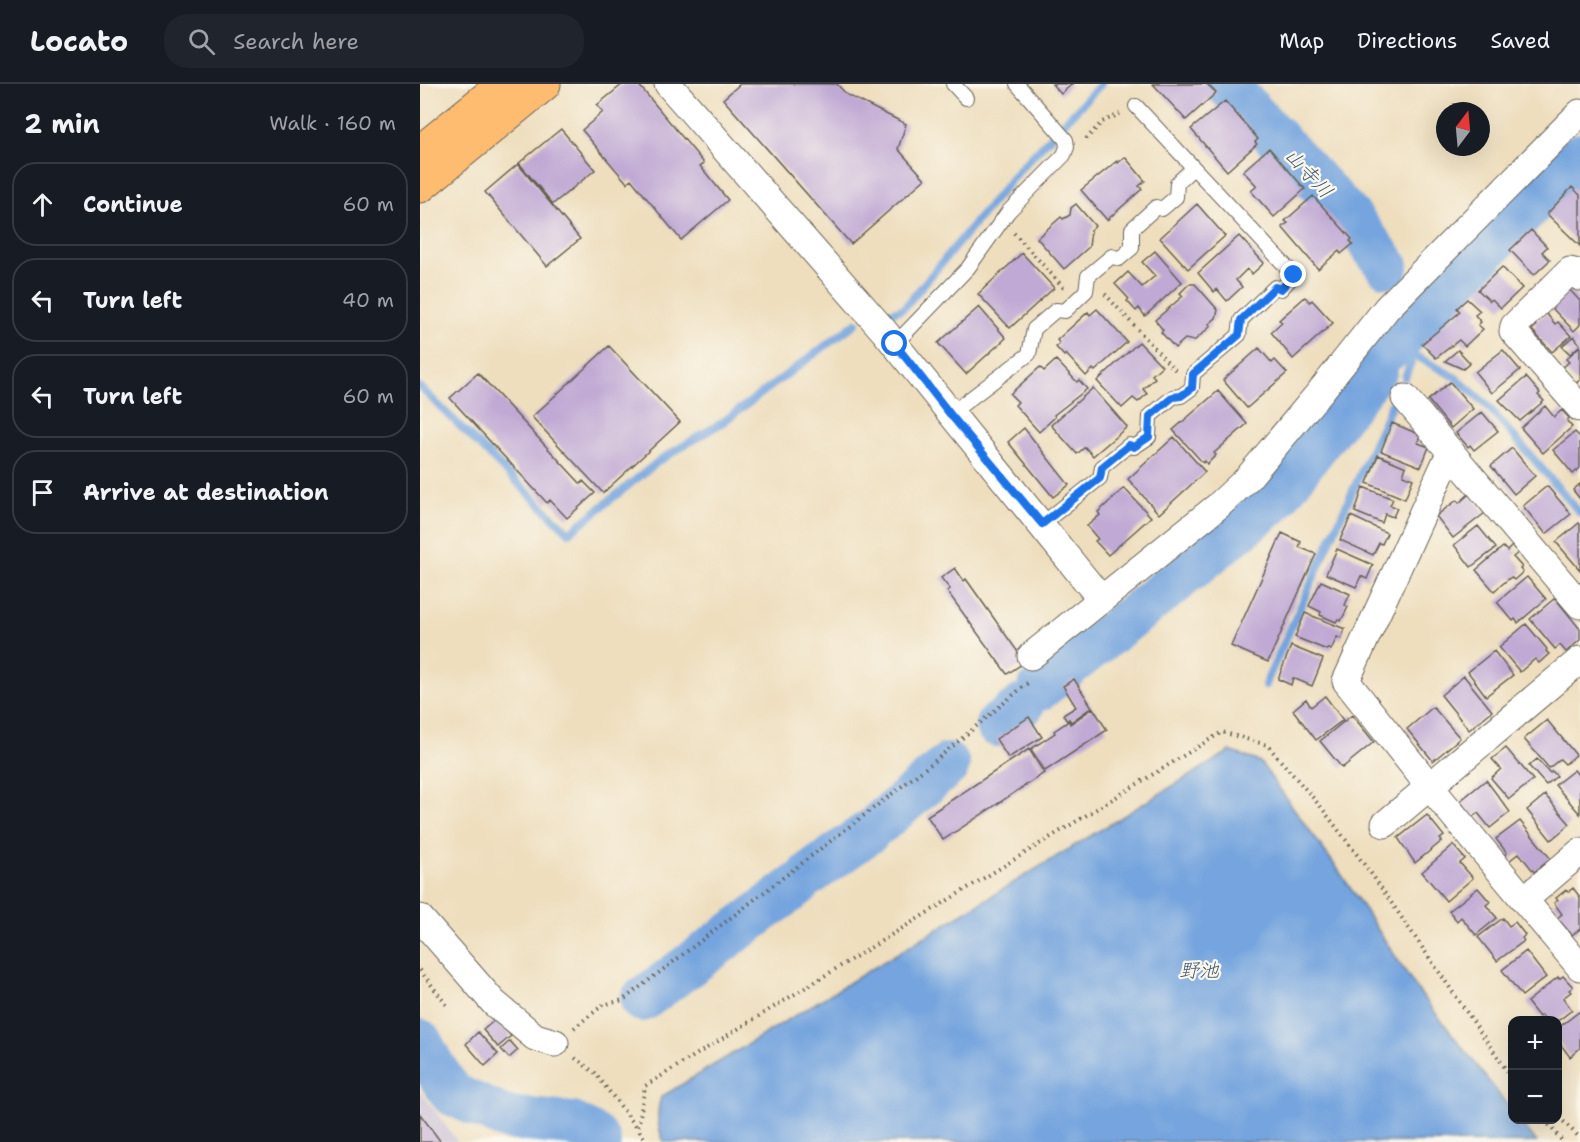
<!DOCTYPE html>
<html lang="en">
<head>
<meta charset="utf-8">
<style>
	:root { --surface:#171b24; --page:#20242c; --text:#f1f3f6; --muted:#9ea1a6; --line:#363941 }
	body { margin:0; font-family:"Shantell Sans","Klee One",sans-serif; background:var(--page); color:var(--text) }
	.controls { position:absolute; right:18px; bottom:18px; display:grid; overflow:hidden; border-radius:12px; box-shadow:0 6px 24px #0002 }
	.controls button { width:54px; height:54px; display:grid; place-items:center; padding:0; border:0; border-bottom:2px solid var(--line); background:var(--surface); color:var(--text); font:30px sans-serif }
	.compass { position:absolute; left:1016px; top:18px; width:54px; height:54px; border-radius:50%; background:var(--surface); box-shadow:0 6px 24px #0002; rotate:16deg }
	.stop { position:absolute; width:18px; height:18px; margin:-14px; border:4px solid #1a73e8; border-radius:50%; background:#fff }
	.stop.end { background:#1a73e8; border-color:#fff; box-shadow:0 2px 6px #0008 }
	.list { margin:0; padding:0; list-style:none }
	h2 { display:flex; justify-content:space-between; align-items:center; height:78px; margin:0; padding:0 24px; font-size:26px }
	h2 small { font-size:20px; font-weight:400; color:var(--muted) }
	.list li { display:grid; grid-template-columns:39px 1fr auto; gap:18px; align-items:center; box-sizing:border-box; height:84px; margin:0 12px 12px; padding:0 12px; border:2px solid var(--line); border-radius:24px }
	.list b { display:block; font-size:22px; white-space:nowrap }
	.list em { font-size:20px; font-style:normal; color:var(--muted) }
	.icon { flex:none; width:33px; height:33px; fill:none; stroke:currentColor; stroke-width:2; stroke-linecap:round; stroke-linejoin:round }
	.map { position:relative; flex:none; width:1160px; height:1058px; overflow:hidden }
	header { display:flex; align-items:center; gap:36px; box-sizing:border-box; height:84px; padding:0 30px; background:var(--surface); border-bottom:2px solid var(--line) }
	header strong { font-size:28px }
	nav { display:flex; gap:33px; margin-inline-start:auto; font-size:21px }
	.search { width:420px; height:54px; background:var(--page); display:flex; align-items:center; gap:15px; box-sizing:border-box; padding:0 21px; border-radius:24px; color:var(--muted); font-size:22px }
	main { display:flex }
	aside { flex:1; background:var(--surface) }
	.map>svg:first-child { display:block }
	.industrial { fill:#cabfd7 }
	.water { fill:#74a4de; stroke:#48607d; stroke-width:1.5 }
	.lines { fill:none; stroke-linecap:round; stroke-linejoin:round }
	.stream { stroke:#74a4de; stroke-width:8 }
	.river { stroke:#74a4de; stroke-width:44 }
	.building { fill:#c0a9d4 }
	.service-casing { stroke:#666055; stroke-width:16 }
	.minor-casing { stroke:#666055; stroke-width:29 }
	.primary-casing { stroke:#666055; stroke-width:35 }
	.path { stroke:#666055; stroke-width:4; stroke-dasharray:1.5 4.5; stroke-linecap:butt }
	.service { stroke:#fff; stroke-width:14 }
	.minor { stroke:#fff; stroke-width:27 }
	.primary { stroke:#febc70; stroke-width:33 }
	.route { stroke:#1a73e8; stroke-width:8 }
	.labels { text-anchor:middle; stroke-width:4.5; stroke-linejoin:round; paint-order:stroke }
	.water-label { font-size:20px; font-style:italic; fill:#445973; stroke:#fbf7ec }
</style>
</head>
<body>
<header>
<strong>Locato</strong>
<div class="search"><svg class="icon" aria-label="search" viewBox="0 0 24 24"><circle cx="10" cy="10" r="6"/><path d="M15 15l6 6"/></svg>Search here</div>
<nav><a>Map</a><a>Directions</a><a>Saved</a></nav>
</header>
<main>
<aside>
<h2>2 min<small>Walk · 160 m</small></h2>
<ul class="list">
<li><svg class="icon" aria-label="ahead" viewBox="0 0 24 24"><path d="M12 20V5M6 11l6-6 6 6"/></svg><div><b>Continue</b></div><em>60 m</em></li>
<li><svg class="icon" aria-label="left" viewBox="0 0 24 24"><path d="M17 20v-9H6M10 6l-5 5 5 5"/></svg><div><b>Turn left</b></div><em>40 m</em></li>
<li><svg class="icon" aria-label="left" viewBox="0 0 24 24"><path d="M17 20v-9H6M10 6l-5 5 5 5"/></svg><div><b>Turn left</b></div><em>60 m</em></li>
<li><svg class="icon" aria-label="arrive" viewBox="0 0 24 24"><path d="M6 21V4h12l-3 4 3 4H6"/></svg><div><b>Arrive at destination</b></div></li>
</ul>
</aside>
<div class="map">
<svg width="1160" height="1058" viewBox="0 0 1160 1058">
	<rect width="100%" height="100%" fill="#fbf7ec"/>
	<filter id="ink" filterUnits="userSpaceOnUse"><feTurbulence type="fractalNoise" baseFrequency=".0167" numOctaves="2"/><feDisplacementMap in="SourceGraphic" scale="12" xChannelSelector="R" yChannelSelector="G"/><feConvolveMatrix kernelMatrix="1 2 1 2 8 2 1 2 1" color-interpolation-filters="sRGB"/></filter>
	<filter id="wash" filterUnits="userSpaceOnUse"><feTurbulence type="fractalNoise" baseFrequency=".008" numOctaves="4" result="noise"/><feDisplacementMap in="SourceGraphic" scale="24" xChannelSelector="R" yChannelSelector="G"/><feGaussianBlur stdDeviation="1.35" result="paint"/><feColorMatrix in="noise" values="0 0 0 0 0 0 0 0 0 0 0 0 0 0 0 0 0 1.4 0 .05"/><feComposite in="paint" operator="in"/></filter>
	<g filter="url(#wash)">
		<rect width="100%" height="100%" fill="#eedebe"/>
		<!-- industrial -->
		<path class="industrial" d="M0 1007 38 1058H0Z"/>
		<!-- water -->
		<path class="water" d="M810 667 840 678 917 784 997 905 1092 1027V1036H1099L1117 1058H244C237 1042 236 1030 241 1013Z"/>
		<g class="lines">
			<!-- stream -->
			<path class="stream" d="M473 228 484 224 599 86 681 0
				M978 258 994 271 1035 293 1065 319 1160 429
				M985 293 994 271
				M0 303 149 449 240 376 303 338 436 239
				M845 601 972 320"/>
			<!-- river -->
			<path class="river" d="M806 0 930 133 967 182
				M973 263 1004 229 1160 71
				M770 486 852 419 956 285
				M619 605 757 497
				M577 641 602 622
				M461 738 528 681
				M390 790 449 748
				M222 916 379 800
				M0 957 11 978 32 1010 86 1034 153 1040 175 1052 179 1058"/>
		</g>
		<g id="blocks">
			<!-- building -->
			<path class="building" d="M203 0H218L284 79 280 82 308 116 261 156 211 95 207 99 162 46 183 28 177 21Z
				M320 0H417L427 11 486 40 478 65 505 95 431 160 303 15Z
				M632 0H652L641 10Z
				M733 0H787L796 9 766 36Z
				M805 17 838 55 835 58 837 60 807 87 771 45Z
				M141 45 175 86 133 120 99 79Z
				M849 64 885 105 854 133 831 107 837 102 823 87Z
				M705 73 725 97 719 102 722 105 687 136 661 106 697 77 698 79Z
				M98 80 160 155 127 182 65 108Z
				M1152 103 1160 111V162L1127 130Z
				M893 112 932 155 930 157 933 160 921 170 919 167 898 185 862 143 868 139 865 137Z
				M656 120 675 142 671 146 669 163 644 185 617 154 641 133 643 135 650 131 651 124Z
				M777 120 805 152 768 185 740 154Z
				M1111 146 1127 163 1122 168 1130 176 1114 191 1090 166Z
				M819 152 844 179 832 190 827 185 816 196 822 203 807 217 797 205 794 208 778 189Z
				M735 167 762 198 725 232 719 224 716 227 707 217 709 215 695 200 708 188 722 203 735 192 722 178Z
				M602 169 634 204 590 244 558 210Z
				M1082 183 1102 204 1081 224 1072 215 1070 217 1058 206Z
				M769 200H775L798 226 796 234 789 240 791 242 774 257 765 255 755 264 741 248 743 246 735 236 763 212 760 209Z
				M1149 205 1160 217V241L1154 247 1131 223Z
				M885 213 890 218 892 216 913 239 873 275 851 248 862 238 859 236Z
				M1047 215 1060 227 1055 231 1061 238 1058 241 1063 245 1045 262 1039 256 1016 274 1002 260 1040 228 1037 224Z
				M559 223 586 254 546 290 518 259Z
				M677 225 707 258 675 287 673 285 666 292 646 270 644 272 636 263 640 260 637 256 668 228 670 231Z
				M1126 229 1135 240 1138 238 1151 252 1132 268 1112 246 1116 242 1114 239Z
				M1154 252 1160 261 1150 270 1142 262Z
				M719 258 742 282 732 291 735 294 723 305 727 310 718 318 713 314 702 324 677 297Z
				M189 262 260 338 183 409 112 333Z
				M1160 262V296L1156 299 1142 284 1149 278 1146 275Z
				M839 264 852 279 855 276 867 289 827 324 803 296Z
				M1038 266 1050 279 1043 285 1025 277Z
				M1083 266 1100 286 1072 309 1055 288Z
				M636 276 657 298 659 296 667 305 634 331 635 333 619 348 595 321 598 318 590 310 620 283 624 287Z
				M58 289 161 400 163 397 175 409 147 434 130 416 127 419 30 314Z
				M1106 293 1120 309 1118 311 1124 317 1100 337 1079 316Z
				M1030 298 1053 325 1031 344 1008 316Z
				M673 304 707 343 673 372 665 363 657 370 631 341Z
				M798 307 827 340 794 369 796 371 787 380 785 377 783 379 753 346Z
				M1125 322 1134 333 1142 326 1149 334 1147 337 1152 343 1123 369 1101 344Z
				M1062 328 1078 347 1054 366 1050 361 1048 363 1036 349Z
				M972 339 1001 351 998 359 1009 363 1001 383 961 367Z
				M604 344 649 401 633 413 588 358Z
				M1155 348 1160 353V384L1153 390 1133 366Z
				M754 353 785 388 739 430 708 395Z
				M1092 364 1115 392 1094 410 1071 382Z
				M958 371 986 383 983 391 993 395 985 415 947 399Z
				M1160 400V415L1153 406Z
				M1127 402 1151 430 1126 450 1103 422Z
				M943 403 973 415 970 421 977 424 973 433 965 430 962 439 935 428Z
				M704 404 731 433 688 471 675 457 678 455 667 442 680 431 678 428Z
				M1049 410 1065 429 1033 454 1016 432 1037 416 1039 419Z
				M931 432 967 449 962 460 959 459 953 471 920 456Z
				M1159 439 1160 440V486L1136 458Z
				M1058 442 1076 464 1051 483 1034 461Z
				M862 449 881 458 879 463 896 470 848 578 811 562Z
				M1092 462 1098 469 1093 473 1102 483 1100 485 1103 488 1094 496 1091 493 1074 507 1056 486 1083 463 1087 467Z
				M917 465 953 481 947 495 941 492 936 503 906 490Z
				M535 484 544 497 546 495 605 578 587 590 527 507 530 505 521 494Z
				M1107 493 1126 515 1098 539 1095 535 1093 537 1077 518Z
				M901 497 930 510 925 521 928 523 921 537 918 535 916 538 900 531 901 528 889 522Z
				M1135 514 1160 545V556L1146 568 1140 561 1135 565 1110 535Z
				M885 529 925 545 921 555 917 553 911 566 908 564 907 566 875 553Z
				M1106 540 1127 565 1126 567 1129 570 1119 579 1115 575 1100 588 1079 563Z
				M871 562 903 575 892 602 873 594 871 601 858 595Z
				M1074 567 1093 591 1066 612 1048 588Z
				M1044 592 1072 627 1049 646 1021 611Z
				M654 595 672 623 651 638 649 635 647 637 643 631 656 623 643 602Z
				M905 612 923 636 896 656 873 626 886 615 891 623Z
				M1013 623 1040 654 1013 677 987 645Z
				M673 624 687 646 625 687 611 665 635 649 634 647 649 637 650 640Z
				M932 631 954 658 922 684 900 657Z
				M609 633 622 653 588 674 576 655Z
				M1127 636 1156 671 1145 680 1140 675 1129 684 1104 655Z
				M1086 664 1113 696 1089 715 1071 694 1081 685 1072 675Z
				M609 665 624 689 523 756 507 732Z
				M1117 675 1130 689 1132 687 1137 692 1126 701 1109 682Z
				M1154 686 1160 693V730L1135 701Z
				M1066 696 1090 728 1070 744 1058 729 1052 733 1040 717Z
				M1125 711 1150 740 1131 756 1107 726Z
				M1007 731 1024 752 1020 755 1022 757 995 779 978 754Z
				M1100 737 1131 775 1114 788 1099 769 1089 777 1084 771 1087 769 1076 755Z
				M1033 761 1045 775 1040 779 1053 794 1026 817 1002 788Z
				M1058 804 1070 818 1066 821 1077 834 1056 851 1041 833 1037 837 1029 827Z
				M1153 804 1160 813V845L1152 851 1137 834 1142 830 1134 819 1138 816 1136 814 1146 806 1148 808Z
				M1083 834 1089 842 1095 838 1105 851 1102 854 1104 857 1077 877 1058 853Z
				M1106 867 1126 893 1102 912 1082 886Z
				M1143 892 1153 903 1149 906 1151 908 1143 914 1152 926 1139 936H1126L1121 931 1119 933 1107 918 1138 893 1139 895Z
				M1160 927V964L1150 973 1138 957V944Z
				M76 935 91 952 78 963 63 946Z
				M58 948 78 970 65 982 46 960Z
				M90 957 98 966 89 974 81 965Z
				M0 1030 21 1058H0Z"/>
		</g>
	</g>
	<g filter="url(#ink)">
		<use href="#blocks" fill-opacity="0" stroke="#666055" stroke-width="1.5"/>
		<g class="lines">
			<!-- service casing -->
			<g class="service-casing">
				<path id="service" d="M533 0 546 14
					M475 260 548 184 588 128 644 71 647 63 646 56 597 0
					M530 330 609 270 614 245 636 226 645 227 666 207 668 192 692 172 699 175 712 164V145L736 123 742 125 756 113 757 99 773 84
					M622 440 680 394 682 383 709 361 714 363 729 353 730 332 753 313 761 312 772 304 773 290 819 251 821 236 855 203 861 205 874 191 716 22"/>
			</g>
			<!-- minor casing -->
			<g class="minor-casing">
				<path id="minor" d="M248 0 464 247 681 515
					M1160 193 1154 188 1150 187 1094 242 1093 247 1160 324
					M985 314 1160 521
					M1030 369 926 597 1010 703 1160 883
					M611 572 798 422 827 395 900 308 967 224 1160 29
					M965 740 1160 576
					M1104 816 1160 768
					M0 834 74 919 115 953 135 959"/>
			</g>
			<!-- primary casing -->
			<g class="primary-casing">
				<path id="primary" d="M0 68 84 0
					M0 102 124 0"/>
			</g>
			<!-- path -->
			<path class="path" d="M666 55 682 38 700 30
				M594 149 644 204
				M685 210 755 286
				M0 886 29 924
				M154 944 183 921 203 916 274 862 516 676 610 597
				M155 974 175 989 218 1045
				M1138 1035 1143 1037 1160 1054
				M1125 1036 1143 1058
				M227 1058 218 1045 225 1002 802 648 847 661 901 723 953 792 1092 994"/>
			<!-- service -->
			<use href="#service" class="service"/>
			<!-- minor -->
			<use href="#minor" class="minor"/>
			<!-- primary -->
			<use href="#primary" class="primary"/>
		</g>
	</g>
	<g class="lines" filter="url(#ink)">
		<!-- route -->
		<path class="route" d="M475 260 530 330 622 440 680 394 682 383 709 361 714 363 729 353 730 332 753 313 761 312 772 304 773 290 819 251 821 236 855 203 861 205 874 191"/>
	</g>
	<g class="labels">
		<!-- water labels -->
		<g class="water-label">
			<text transform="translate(889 89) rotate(47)" y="7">山寺川</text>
			<text x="779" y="893">野池</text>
		</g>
	</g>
</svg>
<div class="controls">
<button>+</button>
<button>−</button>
</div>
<svg class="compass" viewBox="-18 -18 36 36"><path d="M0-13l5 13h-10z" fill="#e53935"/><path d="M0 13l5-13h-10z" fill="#9ea1a6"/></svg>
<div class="stop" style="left:475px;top:260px"></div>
<div class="stop end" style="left:874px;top:191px"></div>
</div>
</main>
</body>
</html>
